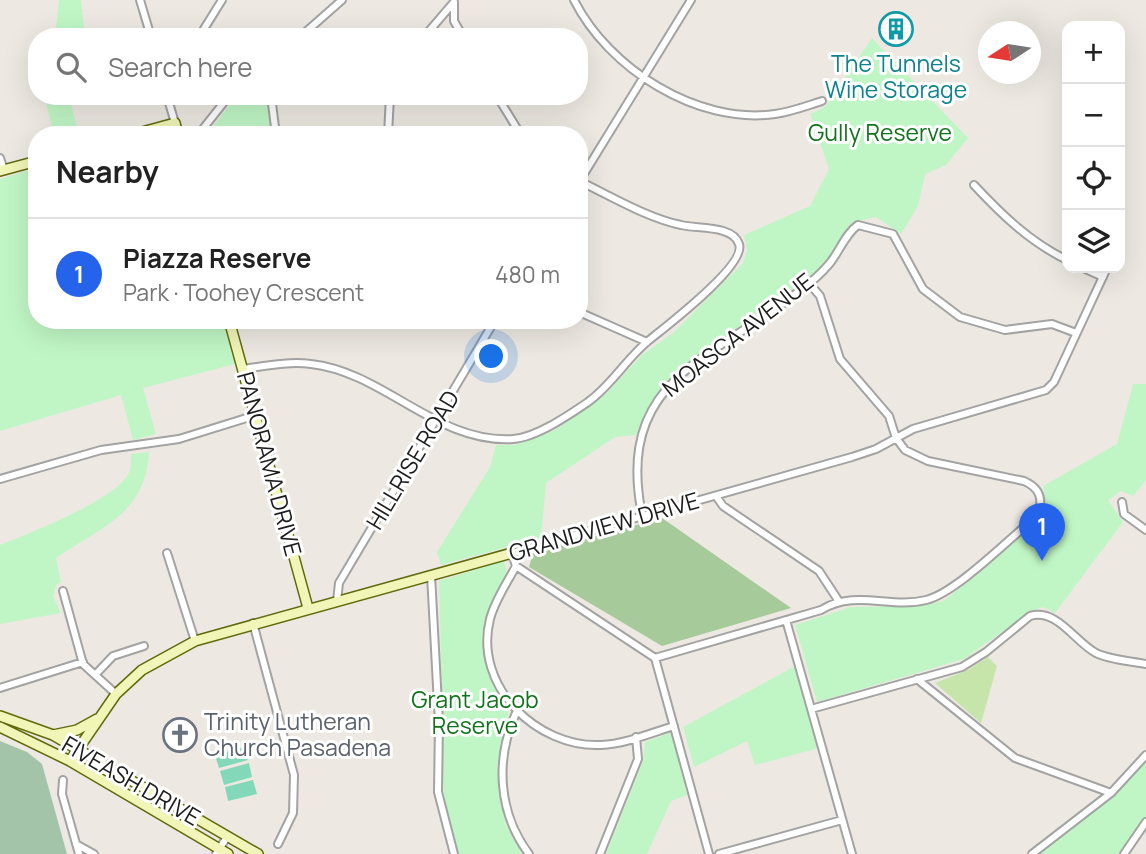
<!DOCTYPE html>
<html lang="en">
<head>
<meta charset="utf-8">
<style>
	:root { --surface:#fff; --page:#f6f6f6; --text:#222; --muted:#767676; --line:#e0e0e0; --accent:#2563eb }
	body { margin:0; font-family:Manrope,sans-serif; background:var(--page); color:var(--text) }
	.controls { position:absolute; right:21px; top:21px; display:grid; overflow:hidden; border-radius:14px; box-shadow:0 7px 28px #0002 }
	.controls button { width:63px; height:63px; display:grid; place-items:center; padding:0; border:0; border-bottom:2px solid var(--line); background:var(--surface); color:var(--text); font:35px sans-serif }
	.compass { position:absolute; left:978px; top:21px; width:63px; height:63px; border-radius:50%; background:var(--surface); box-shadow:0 7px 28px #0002; rotate:258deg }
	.you { position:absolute; left:492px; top:357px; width:24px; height:24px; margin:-18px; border:5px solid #fff; border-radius:50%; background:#1a73e8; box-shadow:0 0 0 10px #1a73e833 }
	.badge { display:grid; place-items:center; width:46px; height:46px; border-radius:50%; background:var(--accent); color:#fff; font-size:23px; font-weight:700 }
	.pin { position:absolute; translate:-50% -58px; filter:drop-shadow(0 2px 4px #0008) }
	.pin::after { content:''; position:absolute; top:37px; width:24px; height:21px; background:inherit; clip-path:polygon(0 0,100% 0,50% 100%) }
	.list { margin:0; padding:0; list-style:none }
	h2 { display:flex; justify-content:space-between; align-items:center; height:91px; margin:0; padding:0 28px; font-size:30px }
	h2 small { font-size:23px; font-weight:400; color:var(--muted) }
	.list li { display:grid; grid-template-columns:46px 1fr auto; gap:21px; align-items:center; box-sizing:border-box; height:112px; padding:0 28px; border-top:2px solid var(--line) }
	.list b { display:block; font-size:26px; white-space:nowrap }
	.list p { margin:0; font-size:23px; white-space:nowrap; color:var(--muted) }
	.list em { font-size:23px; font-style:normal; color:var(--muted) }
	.icon { flex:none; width:38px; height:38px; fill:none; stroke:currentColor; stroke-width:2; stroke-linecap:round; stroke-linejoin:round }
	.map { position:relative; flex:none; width:1146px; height:854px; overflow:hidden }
	.search { position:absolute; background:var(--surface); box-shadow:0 7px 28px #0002; left:28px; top:28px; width:560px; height:77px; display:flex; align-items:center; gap:18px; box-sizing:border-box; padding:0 24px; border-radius:28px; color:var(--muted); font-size:26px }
	.panel { position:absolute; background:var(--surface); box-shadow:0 7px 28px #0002; left:28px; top:126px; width:560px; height:203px; border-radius:28px }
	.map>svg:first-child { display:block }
	.grass { fill:#c6e5aa }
	.forest { fill:#a6ca99 }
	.cemetery { fill:#a4c4aa }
	.park { fill:#c0f6c5 }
	.pitch { fill:#83d8b9 }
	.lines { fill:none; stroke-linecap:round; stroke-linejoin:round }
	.street-casing { stroke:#a3a3a3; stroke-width:10 }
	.secondary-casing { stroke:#5f6b0b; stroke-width:12 }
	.street { stroke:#fff; stroke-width:6 }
	.secondary { stroke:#f1f5b7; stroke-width:9 }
	.labels { text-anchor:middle; stroke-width:6; stroke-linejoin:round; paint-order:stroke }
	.culture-label { font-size:23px; fill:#0d838f; stroke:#fff }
	.park-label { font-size:23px; fill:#11731b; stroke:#fff }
	.street-label { font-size:23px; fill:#1c1c1c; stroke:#fff }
	.worship-label { font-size:23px; fill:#5b616d; stroke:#fff; text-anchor:start }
</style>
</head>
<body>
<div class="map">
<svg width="1146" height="854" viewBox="0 0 1146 854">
	<rect width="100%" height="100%" fill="#ede9e2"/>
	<!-- grass -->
	<path class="grass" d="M988 657 997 666 981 723 935 683 968 670Z"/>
	<!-- forest -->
	<path class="forest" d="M662 518 791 608 662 646 529 567 533 553Z"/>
	<!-- cemetery -->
	<path class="cemetery" d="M0 741 27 752 42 764 67 854H0Z"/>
	<!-- park -->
	<path class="park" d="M59 0H81L85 37H55Z
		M872 38 968 138 946 165 925 174 918 206 901 234 876 217 851 223 827 262 795 291 677 371 650 405 636 435 615 437 546 483 541 538 441 565 437 552 490 467 496 445H516L555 430 606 394 642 355 673 333 743 263 747 250 744 235 810 206 829 169 810 114 825 107Z
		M48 96H72L70 101 79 135H54L47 107Z
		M242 96H266L271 135H207L230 104Z
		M37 168V320H223L235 364 143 388 156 434 133 440 121 395 0 431V179Z
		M1133 384H1146V480L1133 496 1121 491 1108 500 1123 522 1055 613 1043 607 1031 611 964 659 817 702 795 625 851 607 918 606 944 601 1042 517 1046 502 1043 486 1117 444Z
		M149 452C146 514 101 527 56 558L61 582 56 585 53 596 61 613 0 624V545C27 534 122 498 130 470 131 466 131 459 131 454Z
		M504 561 507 576 486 620 484 645 492 678 509 710 497 765 505 823 522 854H459C439 805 443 772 442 721 442 675 440 628 439 581Z
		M795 666 819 748 755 765 747 741 694 767 683 727Z
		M671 732 687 795 671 801 647 854H606L643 761 645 742Z
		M1146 761V817L1118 854H1039L1117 793Z"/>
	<!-- pitch -->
	<path class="pitch" d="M244 747 248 760 219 768 215 755Z
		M249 763 252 777 224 785 220 771Z
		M253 780 257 794 228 801 225 787Z"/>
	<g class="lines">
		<!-- street casing -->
		<g class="street-casing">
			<path id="street" d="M140 0 151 37
				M574 0C608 68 697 125 775 114 791 112 806 106 822 101
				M454 2V21L463 37
				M199 37 222 0
				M300 37 342 0
				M424 37 454 2
				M167 96 175 123
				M271 96 276 135
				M497 96 521 135
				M198 135 229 96
				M388 135 390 96
				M0 158 4 170
				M579 182 691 0
				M974 185C1002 215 1030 242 1067 260
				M1083 268 1103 277
				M579 312 647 342
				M243 369C265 366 289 361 311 364 384 372 437 444 513 439 537 437 569 415 588 402 612 385 626 359 648 341 664 328 747 265 739 244 733 225 697 229 681 225 647 218 611 196 579 181
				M0 479 101 450 179 439 256 415
				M716 496 723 506 819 571 838 600
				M1122 502 1124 514 1146 530
				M642 515C615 378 711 361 798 292 809 284 821 274 830 263 839 252 846 233 858 225L893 234 923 289 960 317 1005 330 1052 324 1076 333
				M167 553 195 641
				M516 566C507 583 495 600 490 619 473 686 537 748 601 745 625 744 651 733 674 726
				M431 575 439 723 438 792 454 854
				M63 591 83 664 116 694
				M337 601 339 583 495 320
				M786 620 852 854
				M253 623 294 775 293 813 278 844
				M655 658 821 610C856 589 890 609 926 600 956 593 1011 537 1037 516 1044 499 1040 488 1024 481L928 461 905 450 896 438 889 416 840 359 820 296 809 283
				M95 675 113 656 144 646
				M917 679 1015 758 1111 793
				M0 688 83 662
				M811 709 962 667 986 652 1030 616C1057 608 1075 642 1096 653 1110 660 1131 661 1146 664
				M516 713C495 759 498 813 529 854
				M63 780 62 794 79 854
				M76 844 94 854
				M216 854 227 837
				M600 854 638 759 636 737
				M709 854 655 658 516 566 512 553 852 457 876 449 913 429 1046 390 1054 382 1107 268
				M719 854 842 820
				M1032 854 1111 793 1146 755
				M1124 854 1146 822"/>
		</g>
		<!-- secondary casing -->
		<g class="secondary-casing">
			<path id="secondary" d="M131 135 175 123 178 135
				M0 171 37 161
				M229 320 308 608
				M0 716 53 735 258 854
				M0 727 70 761 228 854
				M53 735 77 730 97 719
				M70 761 116 694 142 670 195 641 512 553"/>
		</g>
		<!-- street -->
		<use href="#street" class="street"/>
		<!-- secondary -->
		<use href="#secondary" class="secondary"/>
	</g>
	<!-- icons -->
	<defs>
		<g id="building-ring" transform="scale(1.75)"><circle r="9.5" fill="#fff" stroke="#0f9aa8" stroke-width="1.5"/><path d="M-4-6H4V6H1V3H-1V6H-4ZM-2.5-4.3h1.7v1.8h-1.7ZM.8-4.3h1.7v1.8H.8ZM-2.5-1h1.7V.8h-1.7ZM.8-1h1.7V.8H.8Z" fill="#0f9aa8"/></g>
		<g id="church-ring" transform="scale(1.75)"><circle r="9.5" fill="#fff" stroke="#6b7280" stroke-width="1.5"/><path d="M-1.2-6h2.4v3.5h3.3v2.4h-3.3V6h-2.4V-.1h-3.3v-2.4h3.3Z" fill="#6b7280"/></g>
	</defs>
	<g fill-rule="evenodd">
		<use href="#building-ring" x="896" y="29"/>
		<use href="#church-ring" x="180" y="735"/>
	</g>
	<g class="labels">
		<!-- culture labels -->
		<g class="culture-label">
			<text x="896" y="72">The Tunnels<tspan x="896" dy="26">Wine Storage</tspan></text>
		</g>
		<!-- park labels -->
		<g class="park-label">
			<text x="880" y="141">Gully Reserve</text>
			<text x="475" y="708">Grant Jacob<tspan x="475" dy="26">Reserve</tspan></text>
		</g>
		<!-- street labels -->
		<g class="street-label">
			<text transform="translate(738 335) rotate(-38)" y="8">MOASCA AVENUE</text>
			<text transform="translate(413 460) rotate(-59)" y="8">HILLRISE ROAD</text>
			<text transform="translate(269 464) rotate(75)" y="8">PANORAMA DRIVE</text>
			<text transform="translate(604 527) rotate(-16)" y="8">GRANDVIEW DRIVE</text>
			<text transform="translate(131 781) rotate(30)" y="8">FIVEASH DRIVE</text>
		</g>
		<!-- worship labels -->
		<g class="worship-label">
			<text x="204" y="730">Trinity Lutheran<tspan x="204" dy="26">Church Pasadena</tspan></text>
		</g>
	</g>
</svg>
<div class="controls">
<button>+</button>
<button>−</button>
<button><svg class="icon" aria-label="locate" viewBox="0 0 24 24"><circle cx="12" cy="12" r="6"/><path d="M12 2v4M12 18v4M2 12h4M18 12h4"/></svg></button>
<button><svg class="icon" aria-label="layers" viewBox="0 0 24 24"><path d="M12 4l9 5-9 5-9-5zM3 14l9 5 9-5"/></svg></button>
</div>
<svg class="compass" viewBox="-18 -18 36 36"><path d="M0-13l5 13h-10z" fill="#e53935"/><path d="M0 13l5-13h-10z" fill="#767676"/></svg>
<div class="you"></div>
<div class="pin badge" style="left:1042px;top:561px">1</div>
<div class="search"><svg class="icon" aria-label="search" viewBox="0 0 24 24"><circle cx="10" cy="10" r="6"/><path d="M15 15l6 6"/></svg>Search here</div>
<section class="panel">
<h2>Nearby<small></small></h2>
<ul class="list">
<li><span class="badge">1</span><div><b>Piazza Reserve</b><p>Park · Toohey Crescent</p></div><em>480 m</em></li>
</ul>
</section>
</div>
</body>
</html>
